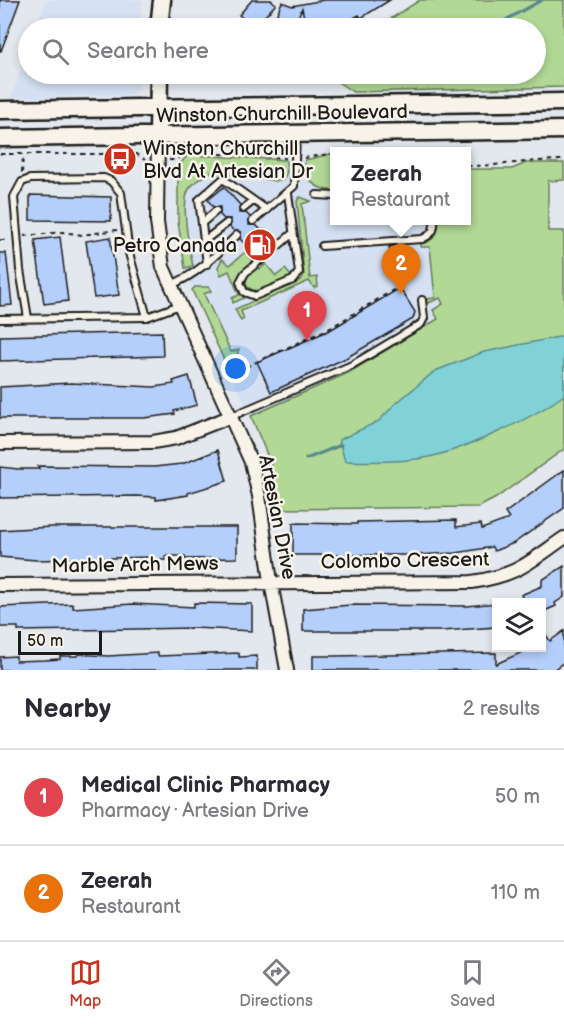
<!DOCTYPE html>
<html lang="en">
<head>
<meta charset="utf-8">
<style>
	:root { --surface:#fff; --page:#f7f7f7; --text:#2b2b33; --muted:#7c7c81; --line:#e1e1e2; --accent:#c8321e }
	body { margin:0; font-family:"Balsamiq Sans",sans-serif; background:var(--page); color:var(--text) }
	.controls { position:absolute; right:18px; bottom:18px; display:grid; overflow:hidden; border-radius:0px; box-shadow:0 3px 9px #0003 }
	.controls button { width:54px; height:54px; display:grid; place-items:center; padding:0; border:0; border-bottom:2px solid var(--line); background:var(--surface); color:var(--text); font:30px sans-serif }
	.scale { position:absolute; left:18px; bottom:15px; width:84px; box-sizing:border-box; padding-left:6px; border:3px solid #1c1c1c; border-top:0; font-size:16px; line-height:21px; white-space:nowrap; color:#1c1c1c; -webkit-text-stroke:4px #f7f3e8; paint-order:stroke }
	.you { position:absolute; left:236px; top:369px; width:21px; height:21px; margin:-15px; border:4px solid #fff; border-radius:50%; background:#1a73e8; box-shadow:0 0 0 9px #1a73e833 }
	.badge { display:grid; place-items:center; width:39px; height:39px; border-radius:50%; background:var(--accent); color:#fff; font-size:20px; font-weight:700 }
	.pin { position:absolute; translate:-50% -50px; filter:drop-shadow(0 2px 3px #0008) }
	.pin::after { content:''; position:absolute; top:32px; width:21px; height:18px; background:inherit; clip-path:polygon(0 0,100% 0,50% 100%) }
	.popup { position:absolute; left:330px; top:147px; width:141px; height:78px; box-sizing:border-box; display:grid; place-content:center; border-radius:0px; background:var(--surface); filter:drop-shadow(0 2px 4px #0005); font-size:20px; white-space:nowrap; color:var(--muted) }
	.popup b { font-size:22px; color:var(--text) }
	.popup::after { content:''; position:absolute; left:50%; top:100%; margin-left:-12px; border:12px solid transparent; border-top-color:var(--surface) }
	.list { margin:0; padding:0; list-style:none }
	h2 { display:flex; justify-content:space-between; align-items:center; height:78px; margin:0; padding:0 24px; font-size:26px }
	h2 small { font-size:20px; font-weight:400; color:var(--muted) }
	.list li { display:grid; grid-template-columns:39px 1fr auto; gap:18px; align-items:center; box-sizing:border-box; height:96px; padding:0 24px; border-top:2px solid var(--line) }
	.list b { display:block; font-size:22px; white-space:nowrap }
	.list p { margin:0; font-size:20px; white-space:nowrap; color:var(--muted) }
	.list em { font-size:20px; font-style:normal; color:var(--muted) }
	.icon { flex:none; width:33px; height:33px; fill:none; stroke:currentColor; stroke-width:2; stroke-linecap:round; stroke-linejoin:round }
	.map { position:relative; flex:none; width:564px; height:670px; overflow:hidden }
	.search { position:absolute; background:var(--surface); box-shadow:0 3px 9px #0003; left:18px; right:18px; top:18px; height:66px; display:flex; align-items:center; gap:15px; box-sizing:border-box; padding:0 21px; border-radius:33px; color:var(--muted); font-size:22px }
	.sheet { height:270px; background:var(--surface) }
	nav { display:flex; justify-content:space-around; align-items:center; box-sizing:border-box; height:84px; border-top:2px solid var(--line); background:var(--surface); font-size:16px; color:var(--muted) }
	nav a { display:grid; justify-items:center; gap:3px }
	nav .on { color:var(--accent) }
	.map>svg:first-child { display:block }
	.built { fill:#d5e0f2 }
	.green { fill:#b1d894; stroke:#667a58; stroke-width:1.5 }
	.water { fill:#81d2d7; stroke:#59898c; stroke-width:1.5 }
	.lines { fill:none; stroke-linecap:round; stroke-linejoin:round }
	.stream { stroke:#59898c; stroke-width:3 }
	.building { fill:#b5cffc; stroke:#1c1c1c; stroke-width:1.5 }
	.lane-casing { stroke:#1c1c1c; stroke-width:10 }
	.street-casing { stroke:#1c1c1c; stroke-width:16 }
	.secondary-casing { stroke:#1c1c1c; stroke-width:21 }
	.path { stroke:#1c1c1c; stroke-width:2; stroke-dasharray:4.5 4.5; stroke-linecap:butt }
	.lane { stroke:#f7f3e8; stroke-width:6 }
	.street { stroke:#f7f3e8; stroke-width:12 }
	.secondary { stroke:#f7f3e8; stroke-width:16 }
	.labels { text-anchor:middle; stroke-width:5; stroke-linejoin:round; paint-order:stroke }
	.street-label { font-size:20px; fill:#1c1c1c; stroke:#f7f3e8 }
	.poi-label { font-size:20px; fill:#1c1c1c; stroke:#f7f3e8; text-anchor:start }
</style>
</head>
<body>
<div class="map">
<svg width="564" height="670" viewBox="0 0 564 670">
	<rect width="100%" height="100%" fill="#e3e8ee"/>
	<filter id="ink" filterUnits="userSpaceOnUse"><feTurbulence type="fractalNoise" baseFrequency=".0167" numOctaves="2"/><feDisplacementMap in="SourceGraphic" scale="12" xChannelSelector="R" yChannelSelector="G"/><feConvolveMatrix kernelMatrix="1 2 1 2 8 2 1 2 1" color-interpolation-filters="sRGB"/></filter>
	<g filter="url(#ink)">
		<!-- built -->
		<path class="built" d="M46 0H142L139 28H35Z
			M28 48V74H139V88L133 94 121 96 11 98Z
			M335 153V220L444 221 454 314 349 379 253 420 207 325 186 270 178 222V166L188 155 286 160H305Z"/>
		<!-- green -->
		<path class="green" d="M420 0H564V87L353 92 326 74H536V28H376Z
			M335 153V191C317 190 302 180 305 160Z
			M188 155 286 160 287 172 283 180 276 181 211 172C204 175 188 186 187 194 182 213 189 246 193 266L185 268 178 222V166Z
			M526 163H564V180L548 181V231H564V449L496 498 479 507 280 509 270 462 251 416 348 373 438 319 433 310 443 304 440 298 426 304 427 299 435 298 430 247H421V244C434 241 439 234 438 221L467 220V169H512Z
			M300 197 311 201 302 204 310 278 317 277 318 286 314 288 309 281 241 311 244 319 241 321 235 309 301 280 304 275 297 201Z
			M245 252 253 262 237 279 239 291 244 298 233 303 232 298 239 295 229 271 221 275 218 267 222 259 230 265Z
			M266 264 276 276 285 269 292 277C279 282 256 299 246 285L247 276 258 267 260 269Z
			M195 287H209L211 291 204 294 231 352 239 349 237 355 224 360 192 290Z"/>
		<!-- water -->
		<path class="water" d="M564 336V395C534 418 462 451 424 458 399 462 371 462 345 461L339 440 379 421 394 405 435 371 484 352Z"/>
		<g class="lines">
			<!-- stream -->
			<path class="stream" d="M491 28 542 0
				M306 459 341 445"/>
		</g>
		<!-- building -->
		<path class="building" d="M0 0H20L1 51H0Z
			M252 0H271L276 4 254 28 239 15Z
			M324 0H390L361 18 359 15 335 28H306L302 8 293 28H271L282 2 292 6Z
			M224 187 240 205 239 213H246L250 217 249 225H256L262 231 264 230 275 242 273 248 278 251 262 265 261 259H254L244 247 246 245 240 239 241 232 234 231 230 227 231 219H224L220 215V207H213L208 200Z
			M30 195 111 197V221L30 220Z
			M60 237 68 301 44 304 35 240Z
			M110 237 119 295 94 298 86 241Z
			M405 245 409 268 393 271 389 247Z
			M0 253H6L12 305 0 306Z
			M400 288 415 312 413 319 346 358 271 392 257 362 330 330Z
			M162 332 163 356 0 361V336Z
			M189 376 197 405 174 411 175 414 144 418H0V387L71 383 154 387 174 384 173 381Z
			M218 450 227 481 188 493V495L156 500V497L136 496 0 498V467L18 469H39L38 466 154 467 182 464Z
			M564 470V508L514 543 494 551 492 547 456 553 415 555H293V523L357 524V522L456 520V527L481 524 482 529 509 519 505 513Z
			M51 527H237V558L185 559V556H165V560H152V557L36 560 0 557V530Z
			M564 566V597L555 603 556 606 542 612V603H525L521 595 542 586V580Z
			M194 603 252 604V631L194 628 18 631V627H0V607L73 604V608L133 604 194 607Z
			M496 603V627L442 631H303V609L351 605 467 606Z
			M542 629 550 641 564 631V662L553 670H313V656H335L496 653V664L531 648H542Z
			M158 653V656L239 653V657L257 656V670H0V657L16 656V661L45 660 60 659V656H78V654L108 656Z"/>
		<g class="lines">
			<!-- lane casing -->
			<g class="lane-casing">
				<path id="lane" d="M317 195 335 196
					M243 209 253 201
					M253 221 294 186 296 135
					M202 223 216 211
					M204 241 227 223
					M278 246 293 233
					M322 246 422 239C431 235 435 231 434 220
					M257 263 245 273 240 282 244 292 255 296 293 280 299 272 288 194
					M207 264 199 200 223 179 267 210
					M171 285C198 274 216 255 237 235
					M28 318 20 270 14 197 22 182 30 179 104 178 111 181 121 193 129 253 147 317
					M0 319 147 317 180 305
					M232 416 352 365 421 324 424 318 422 300"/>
			</g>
			<!-- street casing -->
			<g class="street-casing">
				<path id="street" d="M158 135 157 222 163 267 251 462 259 496 271 582 287 670
					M0 443 153 442 176 438 232 416
					M0 585 472 582C518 575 528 563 564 538"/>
			</g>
			<!-- secondary casing -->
			<g class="secondary-casing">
				<path id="secondary" d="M159 28 162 0
					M0 110 564 102
					M158 135 159 74
					M0 138 564 130"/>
			</g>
			<!-- path -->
			<path class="path" d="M0 154H136L145 160
				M304 158 341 152
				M169 160H177L186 152 286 158
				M467 166C500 166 531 160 564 160
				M22 173 23 155
				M24 236 63 232 82 235 117 230
				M0 240H9
				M230 374 330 328 400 286"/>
			<!-- lane -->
			<use href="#lane" class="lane"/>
			<!-- street -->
			<use href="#street" class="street"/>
			<!-- secondary -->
			<use href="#secondary" class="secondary"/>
		</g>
	</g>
	<!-- icons -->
	<defs>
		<g id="bus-disc" transform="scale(1.725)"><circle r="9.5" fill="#c8321e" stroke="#f7f3e8"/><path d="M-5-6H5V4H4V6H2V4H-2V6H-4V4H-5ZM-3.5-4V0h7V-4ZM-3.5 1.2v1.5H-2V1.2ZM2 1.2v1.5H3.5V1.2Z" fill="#fff"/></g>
		<g id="fuel-disc" transform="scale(1.725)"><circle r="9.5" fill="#c8321e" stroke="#f7f3e8"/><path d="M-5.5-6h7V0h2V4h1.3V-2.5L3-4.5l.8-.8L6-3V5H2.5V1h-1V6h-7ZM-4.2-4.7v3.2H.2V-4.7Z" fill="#fff"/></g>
	</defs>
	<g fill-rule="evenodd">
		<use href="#bus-disc" x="120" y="159"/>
		<use href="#fuel-disc" x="260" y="245"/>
	</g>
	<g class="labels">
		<!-- street labels -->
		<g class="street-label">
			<text transform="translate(282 113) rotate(-1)" y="7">Winston Churchill Boulevard</text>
			<text transform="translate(278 517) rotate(79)" y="7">Artesian Drive</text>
			<text transform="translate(405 560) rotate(-1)" y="7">Colombo Crescent</text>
			<text transform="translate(135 564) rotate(-1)" y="7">Marble Arch Mews</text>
		</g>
		<!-- poi labels -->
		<g class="poi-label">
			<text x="143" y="155">Winston Churchill<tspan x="143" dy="23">Blvd At Artesian Dr</tspan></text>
			<text x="237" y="252" text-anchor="end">Petro Canada</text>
		</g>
	</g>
</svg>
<div class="controls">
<button><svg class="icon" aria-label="layers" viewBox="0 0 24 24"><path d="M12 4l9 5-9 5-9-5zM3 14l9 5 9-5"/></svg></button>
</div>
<div class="scale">50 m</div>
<div class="you"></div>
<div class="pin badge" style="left:307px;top:341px;background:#e0444e">1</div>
<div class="pin badge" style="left:401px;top:294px;background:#e8710a">2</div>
<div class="popup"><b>Zeerah</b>Restaurant</div>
<div class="search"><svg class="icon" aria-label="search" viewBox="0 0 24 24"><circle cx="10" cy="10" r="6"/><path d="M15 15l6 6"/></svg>Search here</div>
</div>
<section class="sheet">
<h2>Nearby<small>2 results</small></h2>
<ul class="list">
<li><span class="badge" style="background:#e0444e">1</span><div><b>Medical Clinic Pharmacy</b><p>Pharmacy · Artesian Drive</p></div><em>50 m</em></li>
<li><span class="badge" style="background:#e8710a">2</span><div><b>Zeerah</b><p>Restaurant</p></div><em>110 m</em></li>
</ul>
</section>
<nav>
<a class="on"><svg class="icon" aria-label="map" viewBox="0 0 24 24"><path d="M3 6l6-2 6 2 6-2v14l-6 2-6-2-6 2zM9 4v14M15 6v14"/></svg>Map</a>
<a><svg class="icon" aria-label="directions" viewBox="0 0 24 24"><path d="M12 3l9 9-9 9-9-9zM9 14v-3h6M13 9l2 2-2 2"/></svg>Directions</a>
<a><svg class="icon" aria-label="saved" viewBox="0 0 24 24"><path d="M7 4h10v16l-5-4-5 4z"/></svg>Saved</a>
</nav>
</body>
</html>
